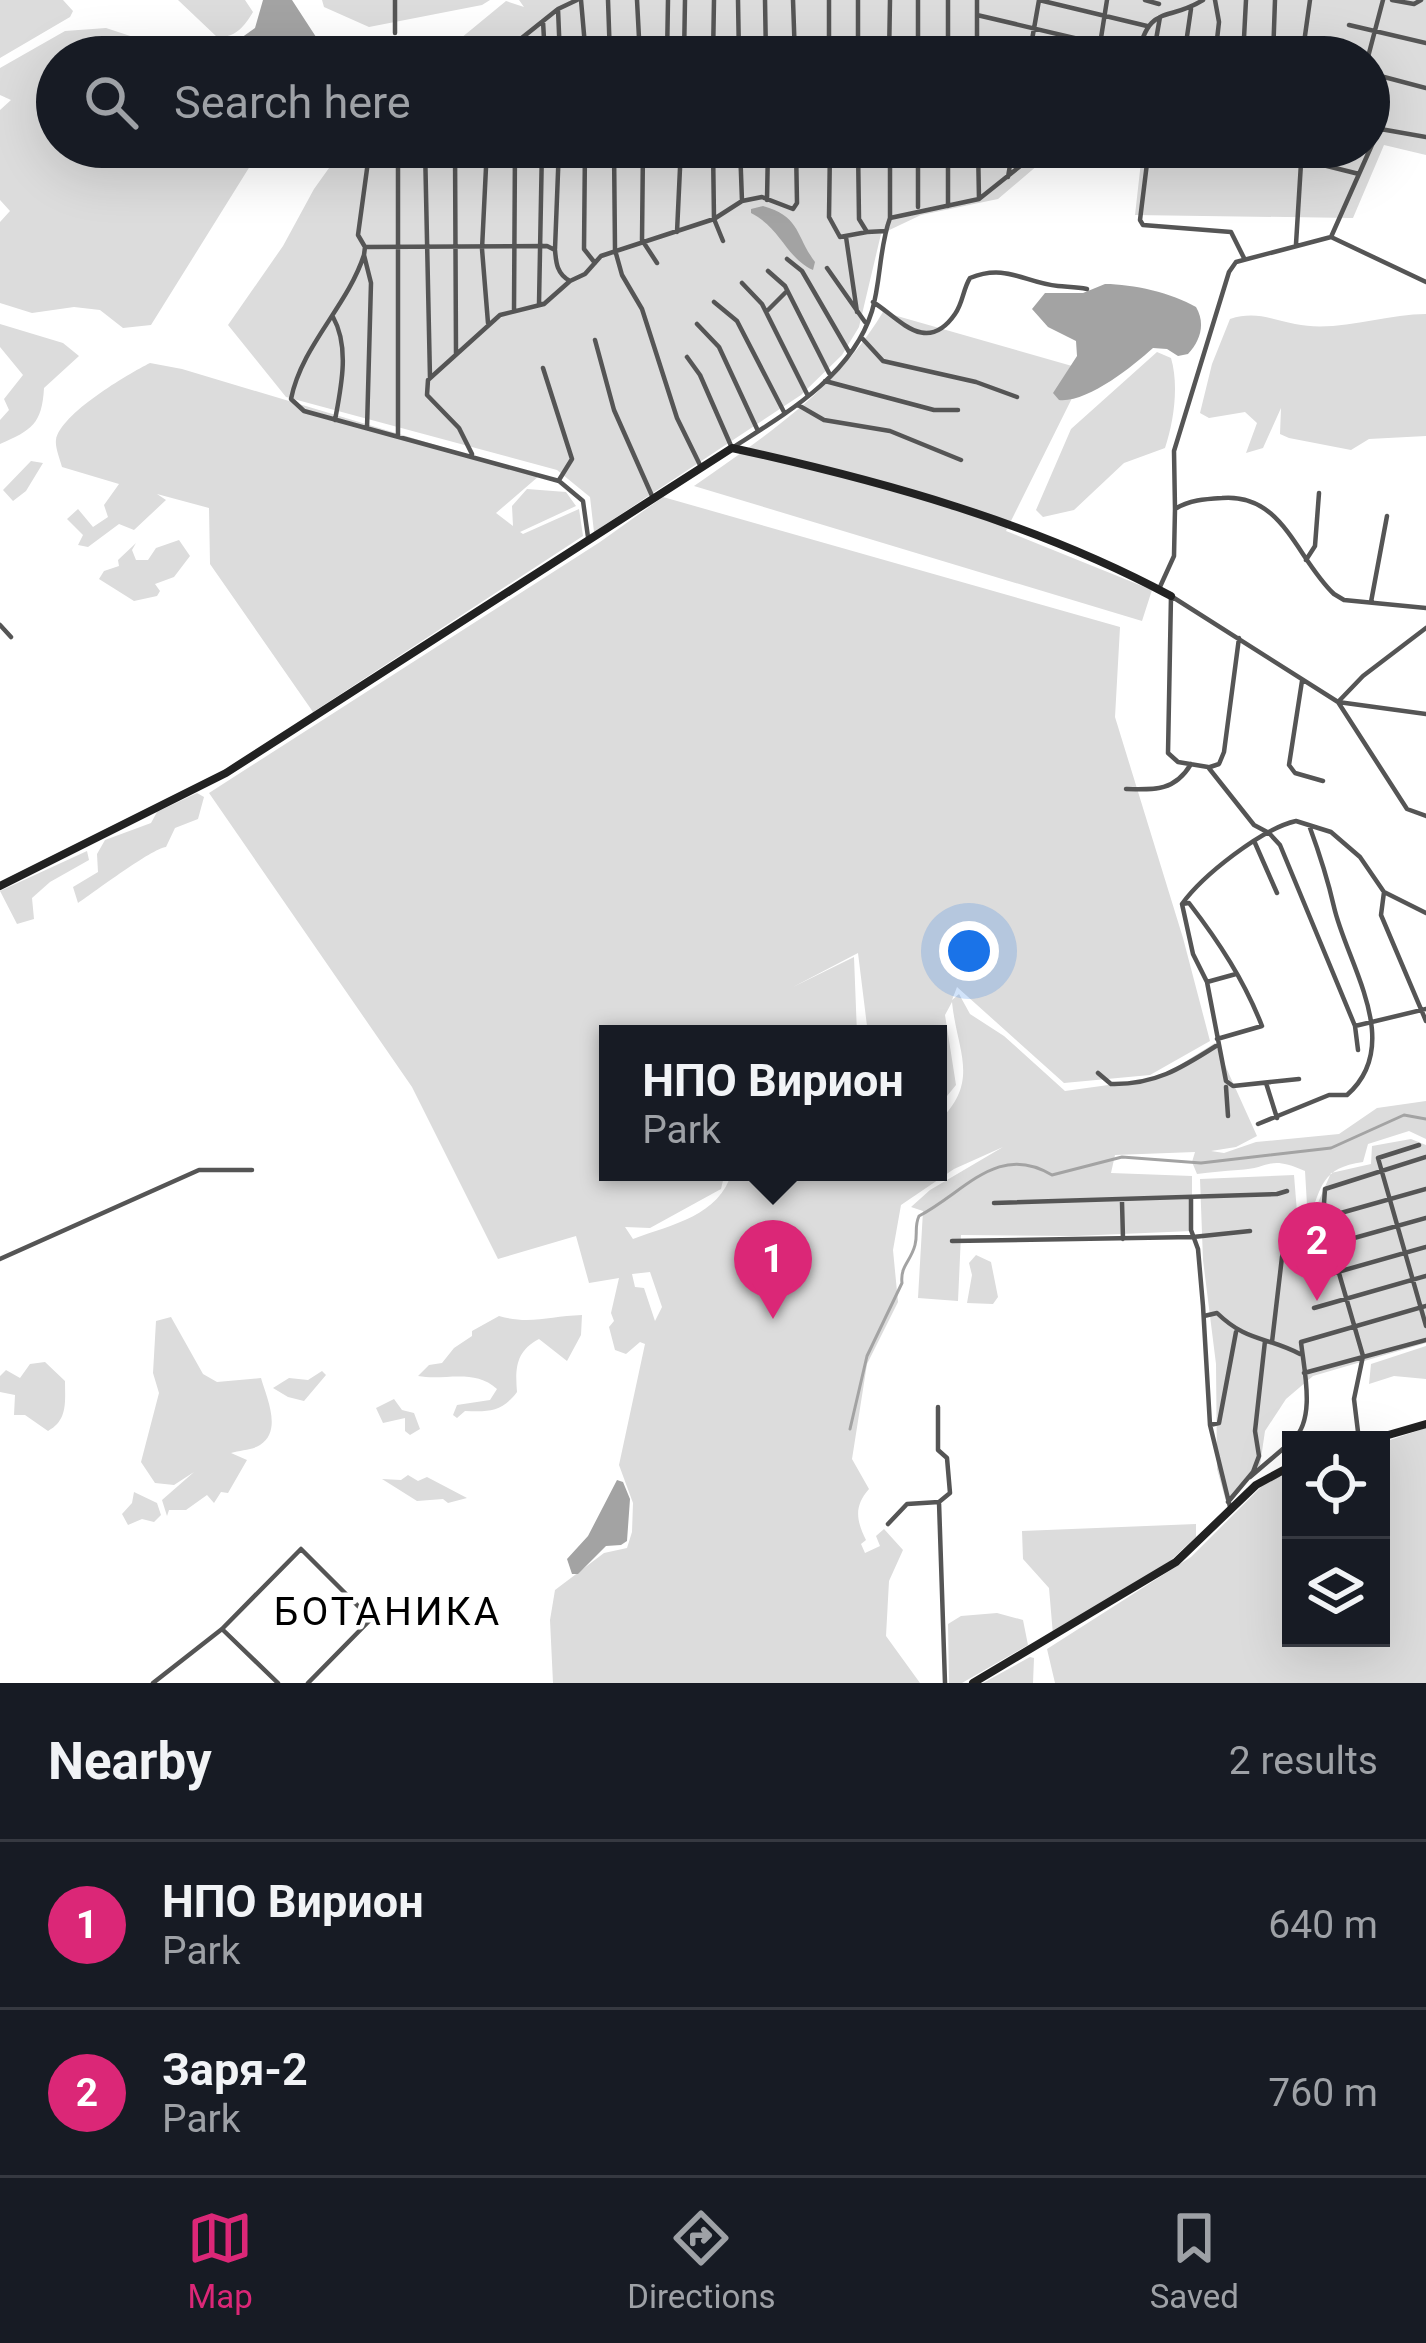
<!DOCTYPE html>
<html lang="en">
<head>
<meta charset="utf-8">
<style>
	:root { --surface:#171b24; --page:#20242c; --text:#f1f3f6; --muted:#9ea1a6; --line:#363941; --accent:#db2777 }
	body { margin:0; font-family:Roboto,sans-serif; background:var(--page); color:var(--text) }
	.controls { position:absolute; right:36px; bottom:36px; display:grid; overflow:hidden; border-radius:0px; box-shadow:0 12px 48px #0002 }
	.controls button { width:108px; height:108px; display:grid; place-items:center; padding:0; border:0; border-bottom:3px solid var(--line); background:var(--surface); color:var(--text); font:60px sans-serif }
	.you { position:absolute; left:969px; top:951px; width:42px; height:42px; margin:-30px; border:9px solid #fff; border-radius:50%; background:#1a73e8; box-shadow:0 0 0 18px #1a73e833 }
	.badge { display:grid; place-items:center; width:78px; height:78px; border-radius:50%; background:var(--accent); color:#fff; font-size:39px; font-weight:700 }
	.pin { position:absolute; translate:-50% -99px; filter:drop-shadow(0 3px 6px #0008) }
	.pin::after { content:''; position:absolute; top:63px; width:42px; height:36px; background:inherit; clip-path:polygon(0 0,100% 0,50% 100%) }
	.popup { position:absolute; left:599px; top:1025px; width:348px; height:156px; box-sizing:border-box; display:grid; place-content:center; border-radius:0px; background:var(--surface); filter:drop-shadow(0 3px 9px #0005); font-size:39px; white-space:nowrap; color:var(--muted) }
	.popup b { font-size:45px; color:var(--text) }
	.popup::after { content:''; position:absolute; left:50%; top:100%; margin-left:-24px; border:24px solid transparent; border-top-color:var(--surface) }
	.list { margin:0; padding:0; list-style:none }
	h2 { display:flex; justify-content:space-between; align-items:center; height:156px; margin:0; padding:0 48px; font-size:51px }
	h2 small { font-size:39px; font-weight:400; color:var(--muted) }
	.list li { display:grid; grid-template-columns:78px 1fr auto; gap:36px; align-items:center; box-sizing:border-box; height:168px; padding:0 48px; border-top:3px solid var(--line) }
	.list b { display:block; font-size:45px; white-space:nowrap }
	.list p { margin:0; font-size:39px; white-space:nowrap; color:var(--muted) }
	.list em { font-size:39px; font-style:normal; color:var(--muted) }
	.icon { flex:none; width:66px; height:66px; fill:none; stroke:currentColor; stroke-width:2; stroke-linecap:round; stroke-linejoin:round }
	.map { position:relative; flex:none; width:1426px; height:1683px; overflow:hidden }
	.search { position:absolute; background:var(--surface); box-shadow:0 12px 48px #0002; left:36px; right:36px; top:36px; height:132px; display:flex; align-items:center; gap:30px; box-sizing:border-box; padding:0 42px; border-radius:66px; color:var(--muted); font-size:45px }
	.sheet { height:492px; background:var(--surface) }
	nav { display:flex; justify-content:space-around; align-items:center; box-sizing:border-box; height:168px; border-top:3px solid var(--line); background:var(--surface); font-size:33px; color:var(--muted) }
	nav a { display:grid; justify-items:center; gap:6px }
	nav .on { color:var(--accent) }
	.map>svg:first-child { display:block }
	.green { fill:#dcdcdc; fill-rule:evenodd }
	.water { fill:#a3a3a3 }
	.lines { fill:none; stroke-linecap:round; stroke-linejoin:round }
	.stream { stroke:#a3a3a3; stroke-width:3 }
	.street { stroke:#555; stroke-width:4.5 }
	.secondary { stroke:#222; stroke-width:8 }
	.labels { text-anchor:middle; stroke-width:9; stroke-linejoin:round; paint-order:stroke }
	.quarter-label { font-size:39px; letter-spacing:3px; fill:#000; stroke:#fff }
</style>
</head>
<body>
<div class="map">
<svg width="1426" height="1683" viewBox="0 0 1426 1683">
	<rect width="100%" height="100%" fill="#fff"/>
	<!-- green -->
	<path class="green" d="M0 0H63L73 11 70 17 0 58Z
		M178 0H245L253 12C244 27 235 38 217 37Z
		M322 0H490L482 5 369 27 324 7Z
		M519 0H1426V155L1384 145 1353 218 1135 215 1142 153 1100 147H1369V57H438L506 1 524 7Z
		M106 28 194 57H57V147H262L151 325 123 328 100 310 74 307 32 313 0 303V222L10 211 0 200V110L11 100 0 95V68L65 31Z
		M344 147H1059L998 199 921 215 881 234 859 327 842 355 801 395 594 532 590 497 557 470 286 397 228 325 283 246 314 189Z
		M883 312 1086 370 1006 531 1152 590 1142 621 694 486C768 434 835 391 883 312Z
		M1426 314V436L1369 439 1351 450 1289 438 1280 434 1281 408 1263 448 1246 453 1257 423 1245 412 1209 418 1200 413 1212 364 1230 319C1255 311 1271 319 1295 324 1337 333 1384 314 1426 314Z
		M0 324 63 343 79 356 44 388C42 424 32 430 0 444V420L9 410 4 399 23 375 0 347Z
		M1157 352 1171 358C1179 385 1174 421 1165 448L1124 463 1074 510 1043 517 1036 510 1071 429Z
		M150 363 182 369 539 476 496 513 513 526 512 506 527 489 566 492 576 506 520 532 523 534 579 509 583 536 313 712 210 564 209 508 157 494 166 500 134 530 119 524 88 547 78 545 83 535 67 519 78 509 93 527 108 517 104 505 119 484 62 467C60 459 55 448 56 440 60 414 128 374 150 363Z
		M31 461 43 463 26 491 13 501 3 490Z
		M663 497 1120 627 1115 717 1183 938 1210 1041 1150 1075 1064 1083 957 987 952 1000 959 994 970 1014 1004 1036 1065 1091 1159 1078 1215 1043 1257 1136 1236 1147 1211 1151 1224 1153 1256 1142 1339 1134 1377 1108 1426 1101V1139L1409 1131 1368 1144 1363 1162C1321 1168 1322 1186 1308 1222L1305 1171C1267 1154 1271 1169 1238 1170 1224 1171 1211 1172 1197 1174L1192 1162 1195 1152 1115 1155 1111 1173 1192 1176V1231L1074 1236 961 1235 958 1301 918 1298 923 1211 911 1207 930 1190 1003 1147 954 1169 901 1205 893 1250 898 1302 867 1364 852 1459 869 1489C854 1506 856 1520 866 1540L861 1544 865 1553 880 1546 876 1536 884 1529 903 1550 889 1581 886 1636 920 1683H553L550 1620 555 1590 604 1553 627 1548 632 1532 633 1503 619 1465 645 1344 640 1342 626 1354 615 1350 609 1327 614 1321 611 1313 619 1278 589 1283 576 1236 498 1259 412 1087 209 793 600 542ZM858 953 868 1034H938V1107L956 1085 945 1015 952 1002C957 1052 981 1081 938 1122V1172H732C719 1216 673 1224 633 1239L625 1227 650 1228 721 1189 725 1172H608V1034H857L854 957 793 987ZM650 1272 662 1307 655 1321 644 1288 635 1287 632 1274Z
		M179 540 190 556 174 577 155 584 160 591 157 596 134 601 99 579 104 571 119 566 118 560 136 543 132 550 136 560H148L156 548Z
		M197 793 204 797 198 819 175 828 166 847C151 849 96 891 78 903L73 887 98 872 97 854 105 840 151 823 157 812Z
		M87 851 89 860 50 882 32 898 34 919 17 924 0 891Z
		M1411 1139 1426 1145V1343L1313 1376 1286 1399 1265 1431 1260 1465 1227 1505 1217 1469 1216 1364 1203 1260 1200 1179 1294 1175 1297 1212 1306 1230 1331 1173 1371 1164 1372 1146Z
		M976 1255 991 1262 998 1297 993 1304 967 1303 972 1275 969 1263Z
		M582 1315 581 1335 567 1361 539 1339C516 1351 515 1368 517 1392 502 1412 489 1412 465 1411L457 1418 453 1415 457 1405 490 1400 497 1389C474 1368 445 1381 418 1376L429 1365 442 1363 454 1348 472 1336V1331L499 1316C530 1325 550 1316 582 1315Z
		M171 1317 203 1374 217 1382 261 1378C266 1396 283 1431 260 1445 253 1450 240 1450 231 1453L247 1460 228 1493 221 1492 214 1503 207 1495 186 1510H169L167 1516 162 1500 194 1472 174 1485 155 1483 141 1462 159 1393 153 1373 156 1321Z
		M1426 1346V1379L1394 1376 1369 1384 1371 1364Z
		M45 1362 65 1381C65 1402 68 1420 48 1431L25 1415H14L15 1395 0 1392V1376L6 1370 20 1378 30 1364Z
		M322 1371 326 1375 304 1401 288 1397 273 1388 289 1378 308 1380Z
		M394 1399 402 1410 414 1413 420 1429 410 1435 405 1431V1418L383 1423 376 1408Z
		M1426 1428V1683H1055L1047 1649 1191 1557 1267 1481 1291 1473V1638H1381V1443Z
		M408 1475 418 1481 427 1477 467 1498 448 1503 443 1499 417 1501 382 1479 401 1480Z
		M134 1492 157 1503 161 1515 154 1522 142 1519 128 1525 122 1514 132 1503Z
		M1196 1524V1537L1170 1561 1053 1635 1049 1588 1023 1559 1022 1531Z
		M997 1613 1023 1620 1028 1645 962 1683H949L948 1624 961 1616Z
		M1030 1657 1034 1658 1033 1683H983Z"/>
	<!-- water -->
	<path class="water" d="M263 0H292L318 40 358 57H284L283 51 271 44 228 56 227 48 255 28Z
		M763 206C801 217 795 235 815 262L813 270C785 257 782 229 751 213V209Z
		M1105 284C1133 284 1172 293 1196 307 1206 324 1200 341 1188 354L1178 356 1167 349 1153 348C1132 367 1087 403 1059 400L1053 393 1077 356 1076 341 1048 327 1032 309 1045 293H1083Z
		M617 1480 623 1482 630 1499 627 1541 621 1545 606 1546 578 1574H572L567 1559 588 1536Z"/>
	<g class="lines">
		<!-- stream -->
		<path class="stream" d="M850 1429 867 1356 902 1283C900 1266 911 1261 915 1245 918 1234 914 1227 919 1216 965 1192 998 1142 1052 1175L1122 1157 1201 1163 1331 1148 1404 1115 1426 1119"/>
		<!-- street -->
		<path class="street" d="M395 0V33
			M581 0 586 57
			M608 0 610 57
			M637 0 640 57
			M738 0 739 57
			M765 0 766 57
			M793 0 795 57
			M829 0V57
			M948 0V57
			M977 0V57
			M1039 0 1147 26
			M1145 0 1159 4
			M1215 0 1219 22 1215 57
			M1392 0 1414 4 1421 0
			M558 9 560 57
			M977 15 1138 53
			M543 21 545 57
			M1349 25 1426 43
			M977 44 1034 57
			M498 57 558 9 577 0
			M667 57 668 0
			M684 57 685 0
			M713 57 714 0
			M858 57V0
			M889 57 890 0
			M918 57V0
			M1029 57 1039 0
			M1098 57 1107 0
			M1137 57C1150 2 1166 23 1203 0
			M1153 57 1160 17
			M1184 57 1191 9
			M1243 57 1246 0
			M1273 57 1275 0
			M1302 57 1310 0
			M1368 57 1383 0
			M1369 73 1426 88
			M1369 127 1426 137
			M370 147 358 235 365 247 364 255C347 307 302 345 291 399L304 411 559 481 583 501 588 537
			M425 147 430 378
			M455 147 456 353
			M487 147 482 249 488 323
			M542 147 539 304H544L570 281
			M585 147 584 249 595 263
			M614 147 615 250 622 275 642 309 677 418 701 467
			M643 147 642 240 657 263
			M713 147 714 219 723 241
			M740 147 742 201
			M830 147 829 217 840 237 867 232
			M858 147 859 219 867 232 886 231
			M890 147V218
			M978 147 979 199
			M1149 147 1140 220 1143 225 1231 232 1244 258
			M1262 147 1269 164 1323 165 1359 174
			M1008 177 1013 147
			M767 200 768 147
			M948 206V147
			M918 207V147
			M677 232 681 147
			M846 237 857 312
			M1331 237 1379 129
			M1296 244 1302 147
			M365 247 547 246 555 250C556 263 557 274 570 281L585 274 601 256 714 219 742 201 762 197 793 209 797 203 796 147
			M555 249 559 147
			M364 255 371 283 367 428
			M787 259 802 271 849 352
			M827 268 865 322
			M768 271 785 286 829 373
			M742 283 762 304 808 396
			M714 302 737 321 784 412
			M873 302C899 318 926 356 955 314 963 303 963 289 970 278 1006 263 1025 283 1058 286 1068 287 1077 287 1087 289
			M514 311 515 147
			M766 312 787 291
			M333 317C350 347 341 388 335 420
			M697 324 719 347 758 431
			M861 337 883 361 976 382 1017 397
			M595 340 614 410 653 498
			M687 357 700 375 732 448C785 414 852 376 872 311 881 281 879 248 890 218L979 199 1044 147
			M543 368 572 459 559 480
			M825 381 934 410H958
			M798 405 824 420 890 431 961 460
			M398 436V147
			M472 454 459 428 427 395 428 380 500 315 544 304
			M1175 509 1174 451 1229 272 1236 262 1331 237 1426 282
			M1306 560 1315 546 1319 493
			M1159 589 1174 556 1175 509C1189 500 1205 499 1222 498 1283 493 1296 558 1334 594L1344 600 1426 608
			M1171 596 1168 753 1178 762 1208 767 1254 825 1269 833 1280 845 1355 1026 1426 1009
			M1171 596 1338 702 1426 714
			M1371 602 1387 516
			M0 625 11 637
			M1302 681 1289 765 1295 773 1323 781
			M1338 702 1407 809 1426 816
			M1338 702 1363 676 1426 628
			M1210 767 1219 764 1224 752 1239 638
			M1126 789C1155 790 1175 791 1191 764
			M1255 843 1277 893
			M1384 892 1381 915 1426 1021
			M1182 904 1189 903C1219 942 1244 980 1262 1026L1217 1039
			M1207 982 1236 974
			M1355 1026 1358 1050
			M1098 1073 1111 1084C1154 1085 1180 1069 1216 1046
			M1299 1079 1233 1086 1226 1081 1207 982 1193 954 1182 904C1202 876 1261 829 1296 821L1331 832 1360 857 1384 892 1426 913
			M1266 1083 1277 1118
			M1226 1087 1228 1116
			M1258 1124 1329 1095H1347C1405 1044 1347 964 1334 907 1327 876 1320 855 1309 825
			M1419 1145 1378 1158 1426 1326
			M1191 1198V1230L1198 1249 1203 1306 1210 1425 1231 1511
			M1122 1202 1123 1239
			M994 1203 1277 1194 1287 1191
			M1323 1218 1426 1189
			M952 1241 1193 1237 1250 1231
			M1304 1252 1426 1218
			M0 1259 199 1170H252
			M1327 1275 1426 1247
			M1314 1308 1426 1276
			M1204 1316 1217 1313C1247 1342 1265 1336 1300 1354
			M1272 1342 1282 1257 1291 1230
			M1304 1373 1426 1340
			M938 1407V1450L947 1458 950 1493 939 1502 945 1683
			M1210 1425 1219 1423 1236 1332
			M1293 1440C1316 1419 1304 1370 1301 1342L1426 1306
			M1359 1440 1354 1399 1363 1356 1323 1218 1325 1189 1426 1157
			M1250 1477 1291 1442
			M1228 1502 1253 1472 1259 1456 1255 1431 1265 1341
			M888 1524 907 1504 939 1502
			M222 1629 278 1683
			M153 1683 222 1629 301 1549 371 1619 308 1683"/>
		<!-- secondary -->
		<path class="secondary" d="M0 886 226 773 732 448C883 481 1035 523 1171 596
			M1371 1440 1426 1424
			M973 1683 1176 1562 1256 1485 1291 1466"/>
	</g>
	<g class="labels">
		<!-- quarter labels -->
		<g class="quarter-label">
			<text x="388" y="1625">БОТАНИКА</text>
		</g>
	</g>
</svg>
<div class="controls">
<button><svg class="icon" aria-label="locate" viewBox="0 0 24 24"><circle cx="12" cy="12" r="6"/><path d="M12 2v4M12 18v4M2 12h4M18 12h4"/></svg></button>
<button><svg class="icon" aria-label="layers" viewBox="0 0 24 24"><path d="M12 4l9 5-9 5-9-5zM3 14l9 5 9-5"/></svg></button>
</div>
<div class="you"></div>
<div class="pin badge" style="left:773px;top:1319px">1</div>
<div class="popup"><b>НПО Вирион</b>Park</div>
<div class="pin badge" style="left:1317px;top:1301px">2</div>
<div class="search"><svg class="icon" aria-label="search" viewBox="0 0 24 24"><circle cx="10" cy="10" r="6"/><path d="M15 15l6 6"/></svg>Search here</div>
</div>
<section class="sheet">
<h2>Nearby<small>2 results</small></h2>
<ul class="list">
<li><span class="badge">1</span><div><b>НПО Вирион</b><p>Park</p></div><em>640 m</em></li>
<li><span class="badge">2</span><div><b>Заря-2</b><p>Park</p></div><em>760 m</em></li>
</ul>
</section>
<nav>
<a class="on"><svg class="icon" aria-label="map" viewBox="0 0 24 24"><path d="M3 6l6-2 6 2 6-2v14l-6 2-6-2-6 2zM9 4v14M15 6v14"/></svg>Map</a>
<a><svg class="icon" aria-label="directions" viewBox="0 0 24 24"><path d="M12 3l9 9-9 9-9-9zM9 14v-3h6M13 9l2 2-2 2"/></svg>Directions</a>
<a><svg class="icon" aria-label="saved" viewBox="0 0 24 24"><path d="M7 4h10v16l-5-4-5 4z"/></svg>Saved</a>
</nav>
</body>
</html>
